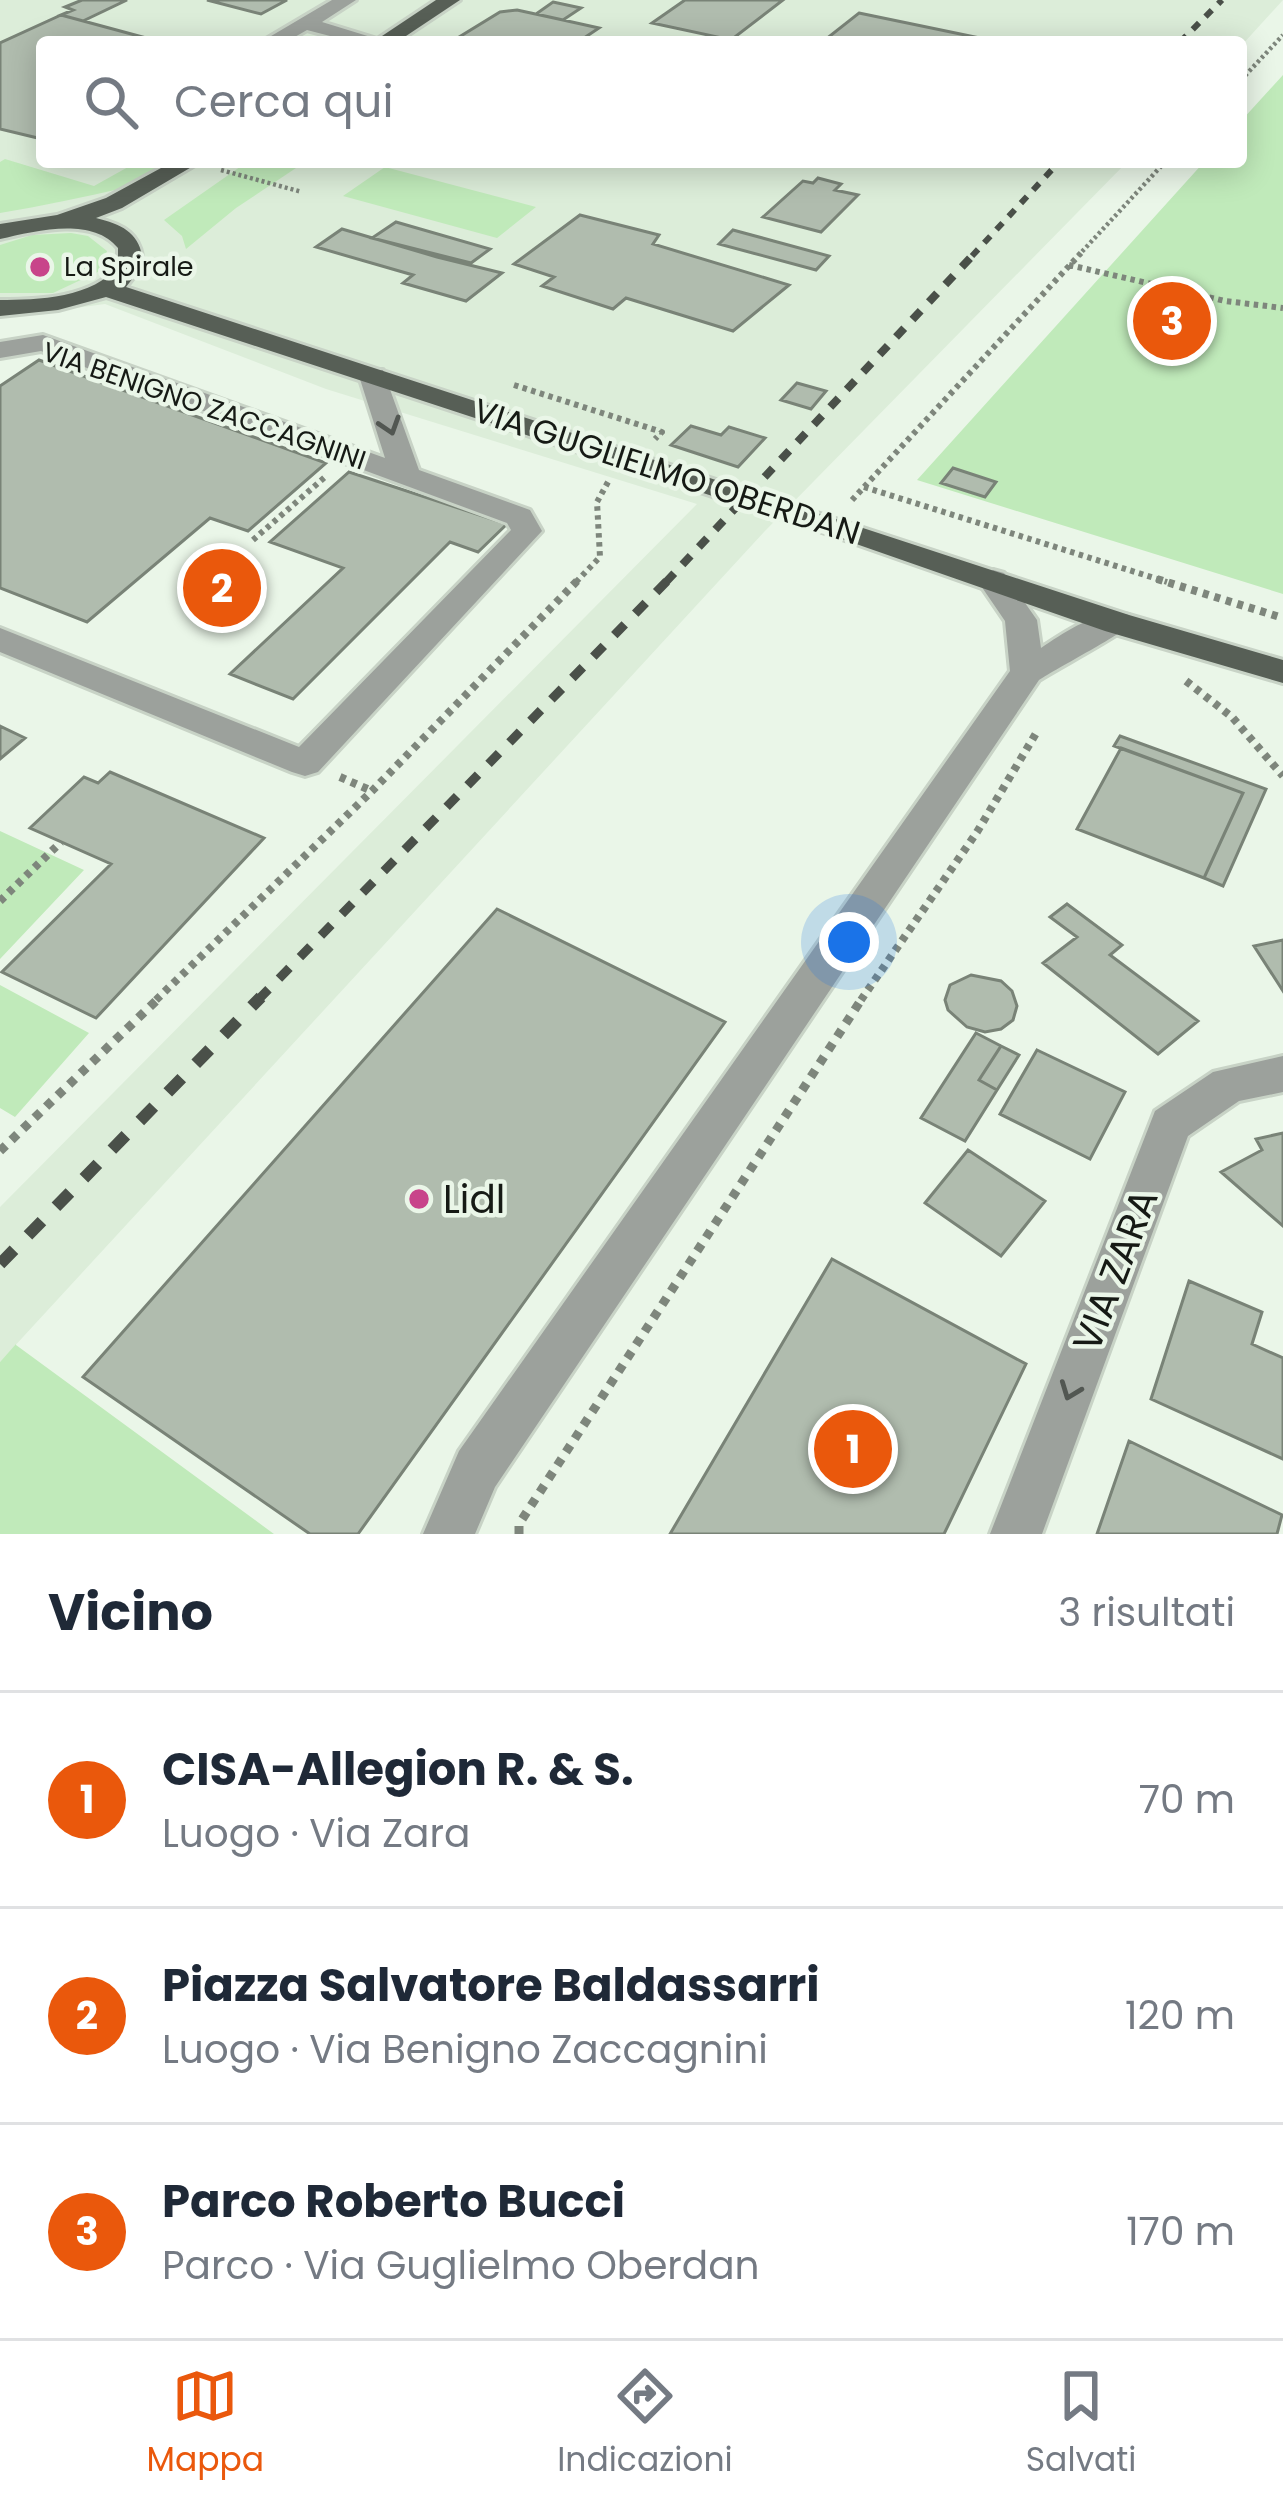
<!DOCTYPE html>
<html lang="it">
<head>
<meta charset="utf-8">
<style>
	:root { --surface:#fff; --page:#f6f6f7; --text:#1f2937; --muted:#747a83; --line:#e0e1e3; --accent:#ea580c }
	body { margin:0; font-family:Poppins,sans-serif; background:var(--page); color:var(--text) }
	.you { position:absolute; left:849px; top:942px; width:42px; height:42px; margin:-30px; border:9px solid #fff; border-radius:50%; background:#1a73e8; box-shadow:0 0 0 18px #1a73e833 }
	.badge { display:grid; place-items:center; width:78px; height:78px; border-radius:50%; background:var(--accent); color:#fff; font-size:39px; font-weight:700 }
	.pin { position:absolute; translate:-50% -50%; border:6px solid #fff; box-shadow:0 3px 12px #0006 }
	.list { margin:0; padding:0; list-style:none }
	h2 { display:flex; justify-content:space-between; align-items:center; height:156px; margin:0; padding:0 48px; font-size:51px }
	h2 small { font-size:39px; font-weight:400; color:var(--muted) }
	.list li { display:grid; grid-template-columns:78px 1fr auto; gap:36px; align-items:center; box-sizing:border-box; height:216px; padding:0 48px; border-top:3px solid var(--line) }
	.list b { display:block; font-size:45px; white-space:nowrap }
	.list p { margin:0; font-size:39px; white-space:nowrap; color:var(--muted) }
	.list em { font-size:39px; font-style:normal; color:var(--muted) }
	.icon { flex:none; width:66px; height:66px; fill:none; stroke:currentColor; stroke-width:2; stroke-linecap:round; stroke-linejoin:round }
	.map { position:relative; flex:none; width:1283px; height:1534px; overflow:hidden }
	.search { position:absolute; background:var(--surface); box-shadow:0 6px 30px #0003; left:36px; right:36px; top:36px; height:132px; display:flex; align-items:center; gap:30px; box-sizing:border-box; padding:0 42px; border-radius:12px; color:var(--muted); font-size:45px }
	.sheet { height:804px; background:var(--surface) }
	nav { display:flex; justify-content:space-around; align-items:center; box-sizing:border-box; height:168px; border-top:3px solid var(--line); background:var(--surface); font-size:33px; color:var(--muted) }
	nav a { display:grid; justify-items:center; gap:6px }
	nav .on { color:var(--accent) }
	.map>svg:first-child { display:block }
	.built { fill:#dcedd9 }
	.green { fill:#c0eaba }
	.building { fill:#b0bcae; stroke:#798377; stroke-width:3 }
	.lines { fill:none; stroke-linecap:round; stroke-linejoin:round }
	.minor-casing { stroke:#c8d3c6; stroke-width:6 }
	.major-casing { stroke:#c8d3c6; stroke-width:6 }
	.path-far3 { stroke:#7e867c; stroke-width:4.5; stroke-dasharray:3 3; stroke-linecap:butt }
	.path-far2 { stroke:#7e867c; stroke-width:6; stroke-dasharray:4.5 4.5; stroke-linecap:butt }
	.path-far1 { stroke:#7e867c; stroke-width:8; stroke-dasharray:6 6; stroke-linecap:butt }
	.path { stroke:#7e867c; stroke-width:9; stroke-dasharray:8 8; stroke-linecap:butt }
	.minor { fill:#9ca19c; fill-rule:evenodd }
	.major { fill:#575f56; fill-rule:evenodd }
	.rail-far3 { stroke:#4a5049; stroke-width:6; stroke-dasharray:9 9; stroke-linecap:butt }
	.rail-far2 { stroke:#4a5049; stroke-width:8; stroke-dasharray:12 12; stroke-linecap:butt }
	.rail-far1 { stroke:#4a5049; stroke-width:9; stroke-dasharray:15 15; stroke-linecap:butt }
	.rail { stroke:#4a5049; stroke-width:12; stroke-dasharray:20 20; stroke-linecap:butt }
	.oneway { stroke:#525752 }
	.poi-dot { fill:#c8448a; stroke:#eaf6e8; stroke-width:4.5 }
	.labels { text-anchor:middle; stroke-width:9; stroke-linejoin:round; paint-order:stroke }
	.far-poi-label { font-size:27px; fill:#161a15; stroke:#eaf6e8; text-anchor:start }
	.far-street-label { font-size:27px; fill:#161a15; stroke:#eaf6e8 }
	.street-label { font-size:33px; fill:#161a15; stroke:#eaf6e8 }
	.near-poi-label { font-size:39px; fill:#161a15; stroke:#eaf6e8; text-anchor:start }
	.near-street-label { font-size:39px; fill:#161a15; stroke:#eaf6e8 }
</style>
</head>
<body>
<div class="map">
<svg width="1283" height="1534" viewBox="0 0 1283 1534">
	<rect width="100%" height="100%" fill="#eaf6e8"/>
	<!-- built -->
	<path class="built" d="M0 0H1283L1241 46 42 42V162H1127L764 532 0 1362V1207L697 504 326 389 105 304 0 318Z"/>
	<!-- green -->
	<path class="green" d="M1283 75V594L917 480 1204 162H1241V121Z
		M5 159 94 186 137 162H166C154 169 137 184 124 188 84 197 42 206 0 213V162Z
		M247 162H305L236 208 186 249 182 236 164 220Z
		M385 167 536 207 497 238 343 196Z
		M71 233 88 236 107 251 102 270 53 293H0V245L32 235Z
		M0 831 84 870 0 959Z
		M0 985 89 1033 15 1117 0 1108Z
		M16 1344V1345L274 1534H0V1362Z"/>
	<!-- building -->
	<path class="building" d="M82 0H127L83 21 61 15 73 10 65 7Z
		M207 0H287L261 14Z
		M685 0H783L731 40 652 23Z
		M553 2 581 8 563 20 536 14Z
		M517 10 563 20 599 28 578 42H451L500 12Z
		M859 13 999 42 826 39Z
		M61 15 161 42H42V139L0 129V43Z
		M818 178 841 184 835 190 858 195 821 232 763 217 803 181 813 183Z
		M580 215 659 235 653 244 789 285 733 331 626 298 613 309 542 286 554 277 514 264Z
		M396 222 490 249 471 263 372 238Z
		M342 229 437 257 502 273 466 301 403 283 413 275 316 247Z
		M733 230 829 256 816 270 719 244Z
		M39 360 326 463 248 531 210 518 87 622 0 588V386Z
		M797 383 826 391 811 409 781 400Z
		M691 426 721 435 729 427 765 438 738 467 671 445Z
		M953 468 996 482 985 497 941 483Z
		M349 472 507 524 478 552 450 542 293 699 230 674 343 568 270 542Z
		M0 726 25 738 0 759Z
		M1120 736 1266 789 1223 886 1204 878 1243 793 1114 746Z
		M1121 748 1243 793 1204 878 1077 829Z
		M110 772 264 838 96 1018 2 972 111 864 30 828 84 777 98 783Z
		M1067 904 1122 945 1110 955 1198 1021 1158 1054 1043 963 1077 937 1050 917Z
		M497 909 725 1022 358 1534H310L83 1377Z
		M1283 940V991L1254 946Z
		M971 975 1001 981 1012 991 1017 1006 1013 1020 1001 1029 985 1032 967 1027 948 1010 945 1000 950 985Z
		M976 1033 1001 1046 979 1080 997 1090 965 1141 921 1118Z
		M1001 1046 1019 1055 997 1090 979 1080Z
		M1037 1050 1125 1092 1090 1159 1000 1114Z
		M1283 1133V1226L1221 1172 1262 1150 1256 1139Z
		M968 1150 1045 1201 1001 1256 925 1203Z
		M832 1259 1026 1364 944 1534H670Z
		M1189 1281 1262 1312 1252 1344 1283 1358V1459L1151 1399Z
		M1129 1441 1282 1515 1277 1534H1097Z"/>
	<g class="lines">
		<!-- minor casing -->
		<g class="minor-casing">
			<path id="minor" d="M332 0H356L322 22 387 42H353L307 30 286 42H261Z
				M43 335 385 458 359 376 363 370H383L419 470 530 510 542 531 318 772 305 776 292 772 0 652V628L299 747 511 530 507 523 41 351 0 358V342Z
				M993 570 1004 573 1037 620 1041 648C1065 632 1099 608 1129 615L1133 623C1127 631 1056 669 1039 680L495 1487 475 1534H423L459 1451 1010 671 1005 621 977 580Z
				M1283 1056V1092L1239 1101 1188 1136 1042 1534H990L1155 1111 1213 1072Z"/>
		</g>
		<!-- major casing -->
		<g class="major-casing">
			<path id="major" d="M436 0H460L397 42H373Z
				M172 162H200L122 208 96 218C124 225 142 234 143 265L126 287 1129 615 1283 660V683L1105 631 819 531 106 297 58 310 0 316V300C37 300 95 298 118 265V248C92 216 35 231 0 239V224L57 215 106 198Z"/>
		</g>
		<!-- path-far3 -->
		<path class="path-far3" d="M1241 80 1283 35
			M221 170 302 192
			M1078 256 1165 162"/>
		<!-- path-far2 -->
		<path class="path-far2" d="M1069 265 1225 301 1283 308
			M514 385 662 432 655 439
			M864 487 1167 582
			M852 500 1081 253
			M253 540 325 477
			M576 582 600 557 597 502 608 482"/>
		<!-- path-far1 -->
		<path class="path-far1" d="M1157 579 1283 618
			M1186 681 1232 717 1283 776
			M340 777 372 791
			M0 901 61 842
			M156 1000 372 791 579 579
			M861 1000 977 832 1038 730"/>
		<!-- path -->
		<path class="path" d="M0 1151 160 997
			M519 1534V1524L863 997"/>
		<!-- minor -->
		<use href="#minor" class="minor"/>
		<!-- major -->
		<use href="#major" class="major"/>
		<!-- rail-far3 -->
		<path class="rail-far3" d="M1180 42 1222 0
			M972 256 1059 162"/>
		<!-- rail-far2 -->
		<path class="rail-far2" d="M666 582 975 253"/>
		<!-- rail-far1 -->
		<path class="rail-far1" d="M258 1000 669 579"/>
		<!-- rail -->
		<path class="rail" d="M0 1264 261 997"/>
	</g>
	<!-- one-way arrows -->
	<defs><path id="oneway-chevron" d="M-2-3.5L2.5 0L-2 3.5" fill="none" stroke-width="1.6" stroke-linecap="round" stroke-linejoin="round" transform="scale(3)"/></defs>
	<g class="oneway">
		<use href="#oneway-chevron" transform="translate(390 426) rotate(72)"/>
		<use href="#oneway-chevron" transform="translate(1070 1391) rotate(111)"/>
	</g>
	<!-- markers -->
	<g class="poi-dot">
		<circle cx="40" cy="267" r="12"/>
		<circle cx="419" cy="1199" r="12"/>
	</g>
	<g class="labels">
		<!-- far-poi labels -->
		<g class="far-poi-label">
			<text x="64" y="276">La Spirale</text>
		</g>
		<!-- far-street labels -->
		<g class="far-street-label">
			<text transform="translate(204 406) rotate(19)" y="9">VIA BENIGNO ZACCAGNINI</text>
		</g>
		<!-- street labels -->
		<g class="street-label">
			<text transform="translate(667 471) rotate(18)" y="12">VIA GUGLIELMO OBERDAN</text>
		</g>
		<!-- near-poi labels -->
		<g class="near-poi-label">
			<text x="443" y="1213">Lidl</text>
		</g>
		<!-- near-street labels -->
		<g class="near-street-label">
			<text transform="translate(1115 1270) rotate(-69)" y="14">VIA ZARA</text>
		</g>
	</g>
</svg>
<div class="you"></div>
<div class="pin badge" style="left:853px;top:1449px">1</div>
<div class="pin badge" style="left:222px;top:588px">2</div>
<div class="pin badge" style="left:1172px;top:321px">3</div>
<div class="search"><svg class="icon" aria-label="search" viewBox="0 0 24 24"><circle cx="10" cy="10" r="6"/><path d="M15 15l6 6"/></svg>Cerca qui</div>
</div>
<section class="sheet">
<h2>Vicino<small>3 risultati</small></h2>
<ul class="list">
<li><span class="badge">1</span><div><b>CISA-Allegion R. &amp; S.</b><p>Luogo · Via Zara</p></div><em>70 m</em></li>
<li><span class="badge">2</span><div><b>Piazza Salvatore Baldassarri</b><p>Luogo · Via Benigno Zaccagnini</p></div><em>120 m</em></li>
<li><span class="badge">3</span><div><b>Parco Roberto Bucci</b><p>Parco · Via Guglielmo Oberdan</p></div><em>170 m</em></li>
</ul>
</section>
<nav>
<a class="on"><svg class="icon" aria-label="map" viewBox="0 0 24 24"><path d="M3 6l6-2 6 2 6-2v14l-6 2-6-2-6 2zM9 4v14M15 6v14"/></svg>Mappa</a>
<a><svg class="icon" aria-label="directions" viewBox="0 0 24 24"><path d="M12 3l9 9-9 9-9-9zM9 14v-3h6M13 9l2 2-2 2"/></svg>Indicazioni</a>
<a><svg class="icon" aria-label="saved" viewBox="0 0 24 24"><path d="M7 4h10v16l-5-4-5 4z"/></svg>Salvati</a>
</nav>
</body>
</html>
